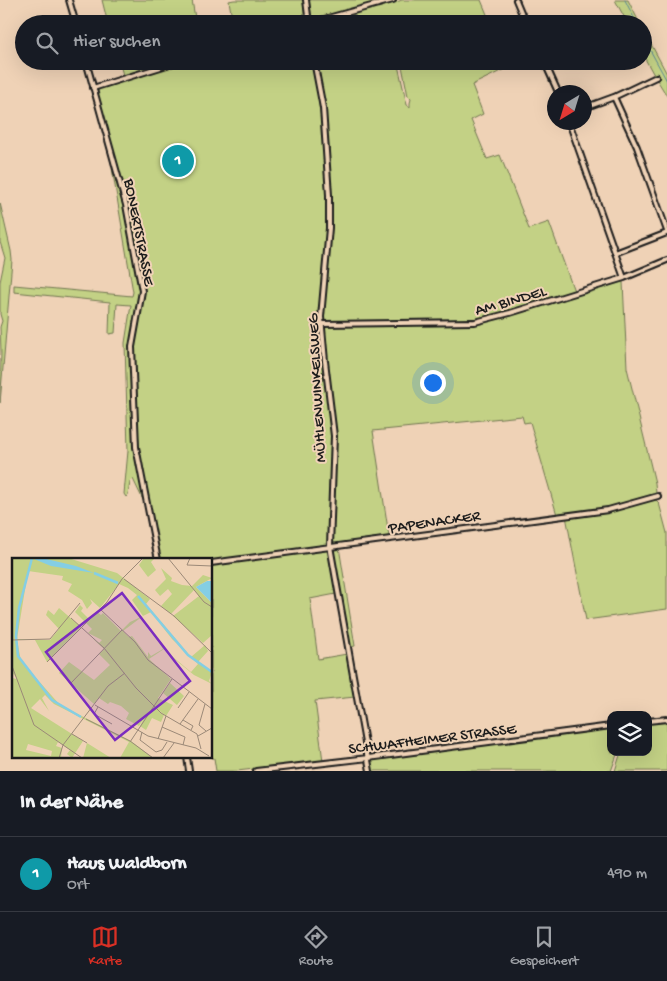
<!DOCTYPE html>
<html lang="de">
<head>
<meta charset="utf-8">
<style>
	:root { --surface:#171b24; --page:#20242c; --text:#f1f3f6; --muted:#9ea1a6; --line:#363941; --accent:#d93025 }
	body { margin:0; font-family:"Gochi Hand",sans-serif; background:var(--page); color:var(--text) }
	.controls { position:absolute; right:15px; bottom:15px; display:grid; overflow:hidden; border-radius:10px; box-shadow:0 5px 20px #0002 }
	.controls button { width:45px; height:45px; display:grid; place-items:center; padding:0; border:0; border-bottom:1px solid var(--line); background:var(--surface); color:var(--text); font:25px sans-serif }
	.compass { position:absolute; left:547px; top:85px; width:45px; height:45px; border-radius:50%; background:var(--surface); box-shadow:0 5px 20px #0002; rotate:218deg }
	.you { position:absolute; left:432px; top:382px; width:18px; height:18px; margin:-12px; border:4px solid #fff; border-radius:50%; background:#1a73e8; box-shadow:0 0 0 8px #1a73e833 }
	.badge { display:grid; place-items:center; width:32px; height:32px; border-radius:50%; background:var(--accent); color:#fff; font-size:16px; font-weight:700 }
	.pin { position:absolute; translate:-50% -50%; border:2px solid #fff; box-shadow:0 1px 5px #0006 }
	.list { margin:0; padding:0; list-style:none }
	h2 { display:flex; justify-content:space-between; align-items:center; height:65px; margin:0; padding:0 20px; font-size:21px }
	h2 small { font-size:16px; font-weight:400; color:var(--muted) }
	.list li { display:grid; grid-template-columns:32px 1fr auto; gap:15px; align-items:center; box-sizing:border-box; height:75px; padding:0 20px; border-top:1px solid var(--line) }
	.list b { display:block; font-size:19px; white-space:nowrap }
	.list p { margin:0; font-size:16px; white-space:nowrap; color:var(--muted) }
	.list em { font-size:16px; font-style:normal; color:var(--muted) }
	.icon { flex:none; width:28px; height:28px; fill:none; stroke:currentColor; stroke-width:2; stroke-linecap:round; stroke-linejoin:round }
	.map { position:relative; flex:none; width:667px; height:771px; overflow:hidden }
	.search { position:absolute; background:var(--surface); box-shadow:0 5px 20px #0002; left:15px; right:15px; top:15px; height:55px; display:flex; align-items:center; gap:12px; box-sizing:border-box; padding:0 18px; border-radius:28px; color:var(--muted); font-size:19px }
	.sheet { height:140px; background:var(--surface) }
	nav { display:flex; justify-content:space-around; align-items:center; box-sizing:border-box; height:70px; border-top:1px solid var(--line); background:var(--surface); font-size:14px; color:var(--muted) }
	nav a { display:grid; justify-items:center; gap:2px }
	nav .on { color:var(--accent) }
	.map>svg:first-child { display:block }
	.green { fill:#c3d185; stroke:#707650 }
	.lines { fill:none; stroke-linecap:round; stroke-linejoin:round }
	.stream { stroke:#5a8794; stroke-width:1 }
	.street-casing { stroke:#1c1c1c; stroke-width:8 }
	.street { stroke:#efd2b6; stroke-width:4 }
	.labels { text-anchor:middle; stroke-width:4; stroke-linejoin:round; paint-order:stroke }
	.street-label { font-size:16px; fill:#1c1c1c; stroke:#efd2b6 }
	.inset-river { fill:none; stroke:#84cee4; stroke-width:2.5 }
	.inset-road { fill:none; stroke:#9b8978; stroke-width:1 }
	.view { fill:#7b2cbf; fill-opacity:0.15; stroke:#7b2cbf; stroke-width:2.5 }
	.inset-edge { fill:none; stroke:#1c1c1c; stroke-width:2.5 }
</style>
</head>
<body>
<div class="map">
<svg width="667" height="771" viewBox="0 0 667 771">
	<rect width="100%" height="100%" fill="#efd2b6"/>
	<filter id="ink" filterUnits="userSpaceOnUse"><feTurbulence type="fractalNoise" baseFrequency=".02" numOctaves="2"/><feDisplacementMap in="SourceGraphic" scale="10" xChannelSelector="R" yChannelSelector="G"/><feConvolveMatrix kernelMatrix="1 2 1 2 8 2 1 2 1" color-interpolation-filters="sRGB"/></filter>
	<g filter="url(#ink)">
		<!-- green -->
		<path class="green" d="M102 0H192L196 24H108Z
			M234 0H303L305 21 297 24H233L229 1Z
			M309 0H388L376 4 378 8 402 0H481L491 24H313Z
			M615 0H628L640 24H628Z
			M643 29 667 74V96L654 75 643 55Z
			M119 61H167L123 75Z
			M189 61H313C321 116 328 171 327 226 327 259 319 293 320 326L475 324 622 281 623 282 627 368 655 483 656 493 655 495 610 508 557 515 530 422 524 423 522 416 373 431 389 536 211 561V560H160L143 472H140L144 502 133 479 130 482 128 495 126 497 124 494 128 451 125 343 131 305 117 304 115 333 109 334 110 302 14 292V285L132 296 133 292 103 115C100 107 94 95 100 87Z
			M317 61H397L407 105 410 107V103L411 99 408 96 401 61H513L515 64 472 85 483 114 471 120 487 159 500 155 529 229 549 222 574 291 487 317 474 320 328 323 325 321 324 318 331 221 329 148 325 106Z
			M0 203 11 251 12 260 0 403 1 353 0 327 2 321 0 314V282L5 258 0 242Z
			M653 499 656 500 659 503 667 533V609L586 620 566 516 607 511Z
			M339 547 355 646 350 647 333 554C333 549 335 548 339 547Z
			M328 550 336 594 310 599 318 659 347 654 355 697 315 701 323 761 237 771H216L214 758H212L211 750V563Z
			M667 720V771H615L621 752H648V723Z
			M611 727V752H618L611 771H372L371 759Z"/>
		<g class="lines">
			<!-- stream -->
			<path class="stream" d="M625 0 637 24
				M643 37 667 81"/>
			<!-- street casing -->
			<g class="street-casing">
				<path id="street" d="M69 0 76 24
					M306 0 309 24
					M516 0 526 24
					M306 24 393 0
					M86 61 126 205 142 291 132 347 136 447 158 560
					M314 61 323 108 329 195V228L321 317 325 361 334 436 330 546 370 771
					M544 61 558 92
					M93 88 180 61
					M614 97 637 147 667 231
					M584 108 614 97 656 77
					M569 122 624 278
					M615 253 667 233
					M323 324 475 322 510 313 624 278 667 260
					M211 563 608 510 658 496
					M648 721 667 719
					M187 757 189 771
					M256 771 368 758 611 726"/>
			</g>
			<!-- street -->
			<use href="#street" class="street"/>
		</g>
	</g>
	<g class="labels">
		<!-- street labels -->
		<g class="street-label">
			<text transform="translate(141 232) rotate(79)" y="6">BONERTSTRASSE</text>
			<text transform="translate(510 299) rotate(-16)" y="6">AM BINDEL</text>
			<text transform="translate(315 388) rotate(-93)" y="6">MÜHLENWINKELSWEG</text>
			<text transform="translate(434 520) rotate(-8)" y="6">PAPENACKER</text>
			<text transform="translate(432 737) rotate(-7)" y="6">SCHWAFHEIMER STRASSE</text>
		</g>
	</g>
	<!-- overview -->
	<g transform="translate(12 558)">
		<rect width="200" height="200" fill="#efd2b6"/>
		<path d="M0 0H56L105 15 138 41 134 46 179 99 193 87 196 93 186 104 200 114 197 123 200 126 182 117 155 95 152 91 137 101 159 121 146 140 161 147 154 158 140 147 152 157 149 164 140 160 134 172 128 168 132 160 127 168 114 161 117 155 109 148 98 144 96 146 87 140 82 146 47 115 57 104 82 122 98 107 87 96 92 91 81 81 87 85 90 82 76 75 80 71 63 54 68 47 71 50 69 53 77 61 85 54 89 57 91 55 109 73 118 64 131 58 111 73 117 79 120 78 136 99V94L139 98 151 91 138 71 155 94 179 114 186 106 160 81 139 54 131 58 120 42 125 37 116 30 107 26 88 50 78 41 80 45 75 51 70 42 56 33 60 26 50 22 51 18 16 13 5 81 38 82 47 71 34 57 36 52 42 57 47 50 69 69 35 104 23 82H5L9 103 48 147 119 183 141 200H108L117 184 42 146 33 137 30 140 37 153 28 141 19 150 71 183 60 200 55 196 58 192 46 184 44 188 50 190 49 200H0V120L5 121 0 114ZM16 186 40 193 39 198 14 192ZM132 0H143L139 4 144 12 136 19 127 7ZM149 10 160 20 159 23 170 27 180 28 191 17 200 20 184 29 200 45V77L191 85 161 58 187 38 182 32 159 56 149 48 160 36 156 31 148 38 143 32 154 21ZM158 125 172 138 165 147 151 135ZM75 185 99 200H71Z" fill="#c3d185" fill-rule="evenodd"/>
		<path d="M30 0 64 8 82 15 39 8 22 1ZM195 23H200V45L184 29Z" fill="#84cee4"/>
		<path class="inset-river" d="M20 0 7 50 4 78 6 98 40 142 69 159M82 15 106 25M126 38 176 97 200 114"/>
		<path class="inset-road" d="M156 0 192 44 200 49M178 0 175 7 200 8M112 21 162 58 200 95M88 51 123 84 136 102 200 151M59 60 92 90 124 130 149 155 185 176 189 191M0 82 38 81 68 45M35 104 95 44 110 21 131 0M0 108 22 167 70 200M59 125 110 72M193 146 187 167 194 173M83 147 136 178 184 190 197 198M86 149 82 156 100 166M166 150 177 134M74 161 118 183 141 200M171 162 181 168 179 172M168 166 186 141M150 169 173 179 171 187M130 174 128 182 144 194 150 192 155 184M60 176 75 185M186 178 200 170M146 181 154 158M118 184 160 121M47 200 51 187 96 128 113 115M151 200 162 185"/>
		<path class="view" d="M110 35 178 123 103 182 34 94Z"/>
		<rect width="200" height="200" class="inset-edge"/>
	</g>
</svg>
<div class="controls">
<button><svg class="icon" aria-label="layers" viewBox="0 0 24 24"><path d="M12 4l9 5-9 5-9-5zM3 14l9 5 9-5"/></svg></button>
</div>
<svg class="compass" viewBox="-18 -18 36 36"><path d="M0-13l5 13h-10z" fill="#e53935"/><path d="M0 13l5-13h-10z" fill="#9ea1a6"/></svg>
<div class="you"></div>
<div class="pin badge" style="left:178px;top:161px;background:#0f9aa8">1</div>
<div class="search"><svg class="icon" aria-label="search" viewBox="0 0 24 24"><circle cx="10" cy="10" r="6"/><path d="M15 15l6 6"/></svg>Hier suchen</div>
</div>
<section class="sheet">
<h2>In der Nähe<small></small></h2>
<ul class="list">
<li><span class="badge" style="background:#0f9aa8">1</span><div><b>Haus Waldborn</b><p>Ort</p></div><em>490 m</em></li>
</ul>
</section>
<nav>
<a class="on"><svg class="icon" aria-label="map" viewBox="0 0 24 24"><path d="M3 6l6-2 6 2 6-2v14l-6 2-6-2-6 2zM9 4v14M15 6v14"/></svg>Karte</a>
<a><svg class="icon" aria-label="directions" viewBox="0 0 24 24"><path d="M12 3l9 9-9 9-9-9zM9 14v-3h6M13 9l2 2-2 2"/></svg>Route</a>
<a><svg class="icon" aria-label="saved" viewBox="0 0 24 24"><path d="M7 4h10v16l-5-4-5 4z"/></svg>Gespeichert</a>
</nav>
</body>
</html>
